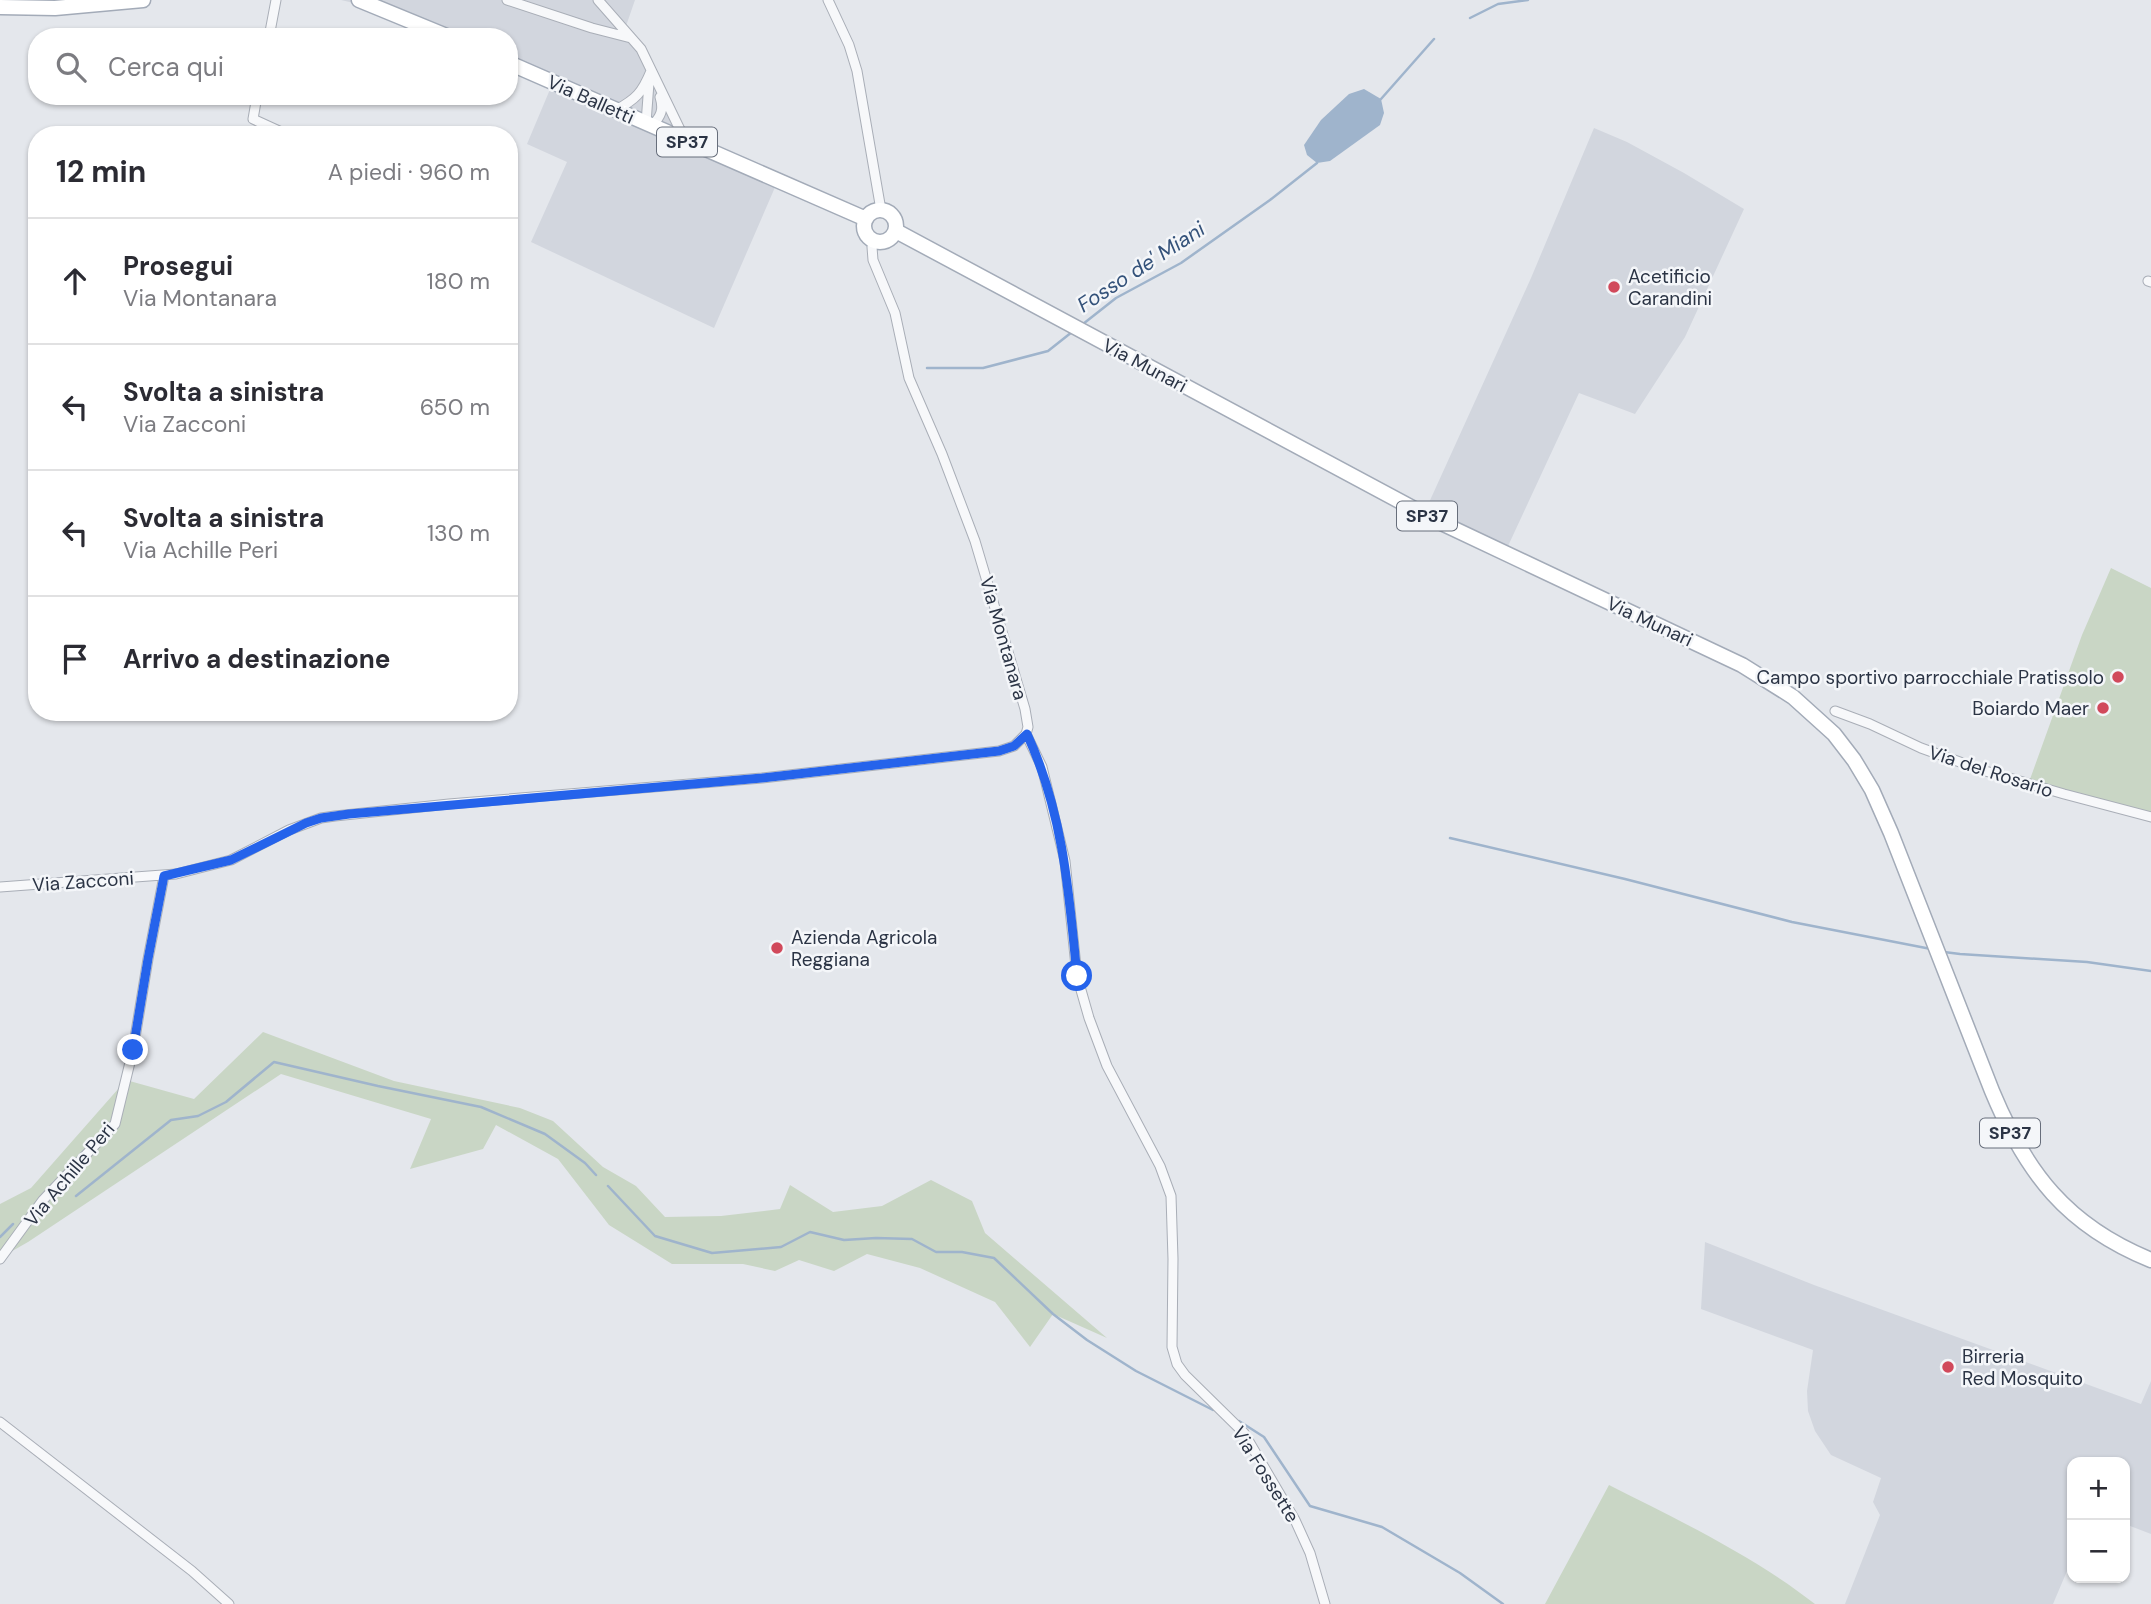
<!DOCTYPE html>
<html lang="it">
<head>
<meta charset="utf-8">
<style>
	:root { --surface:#fff; --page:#f7f7f7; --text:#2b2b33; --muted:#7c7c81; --line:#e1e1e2 }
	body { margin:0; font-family:"DM Sans",sans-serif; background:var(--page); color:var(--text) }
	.controls { position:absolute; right:21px; bottom:21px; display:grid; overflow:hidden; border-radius:14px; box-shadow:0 2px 5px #0004 }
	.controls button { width:63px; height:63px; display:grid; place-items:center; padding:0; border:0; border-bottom:2px solid var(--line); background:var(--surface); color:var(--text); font:35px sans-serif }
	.stop { position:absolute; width:21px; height:21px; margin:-16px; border:5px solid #2563eb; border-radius:50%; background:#fff }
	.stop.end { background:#2563eb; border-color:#fff; box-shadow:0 2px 7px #0008 }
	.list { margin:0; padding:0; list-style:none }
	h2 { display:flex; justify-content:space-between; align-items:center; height:91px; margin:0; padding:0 28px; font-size:30px }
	h2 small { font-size:23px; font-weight:400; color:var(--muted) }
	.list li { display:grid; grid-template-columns:46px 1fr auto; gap:21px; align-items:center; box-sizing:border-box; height:126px; padding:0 28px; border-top:2px solid var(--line) }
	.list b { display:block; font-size:26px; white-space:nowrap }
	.list p { margin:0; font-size:23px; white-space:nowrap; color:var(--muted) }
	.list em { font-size:23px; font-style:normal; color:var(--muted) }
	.icon { flex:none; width:38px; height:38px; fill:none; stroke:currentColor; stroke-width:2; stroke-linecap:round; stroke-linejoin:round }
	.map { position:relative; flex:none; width:2151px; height:1604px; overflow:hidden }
	.search { position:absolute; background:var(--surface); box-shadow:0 2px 5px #0004; left:28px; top:28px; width:490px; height:77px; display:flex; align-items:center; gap:18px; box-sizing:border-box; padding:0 24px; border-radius:28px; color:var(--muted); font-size:26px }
	.panel { position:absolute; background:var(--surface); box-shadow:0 2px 5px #0004; left:28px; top:126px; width:490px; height:595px; border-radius:28px }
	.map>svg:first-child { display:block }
	.built { fill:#d2d6de }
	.green { fill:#c9d6c5 }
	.water { fill:#9fb4cc }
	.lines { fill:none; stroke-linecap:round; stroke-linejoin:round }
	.stream { stroke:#9fb4cc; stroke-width:2.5 }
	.minor-casing { stroke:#a9aeb7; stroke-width:11 }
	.primary-casing { stroke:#a3abb8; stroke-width:17 }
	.minor { stroke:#f7f8fa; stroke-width:9 }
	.primary { stroke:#fff; stroke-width:14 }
	.route { stroke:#2563eb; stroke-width:9 }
	.poi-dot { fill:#d1495b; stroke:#f4f6f9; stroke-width:2.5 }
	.labels { text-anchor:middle; stroke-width:5; stroke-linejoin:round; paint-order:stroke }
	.shield { fill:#f4f6f9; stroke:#676e7b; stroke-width:2 }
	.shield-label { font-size:18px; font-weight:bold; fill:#2b3445 }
	.street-label { font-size:19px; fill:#2b3445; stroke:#f4f6f9 }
	.poi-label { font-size:19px; fill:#2b3445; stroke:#f4f6f9; text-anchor:start }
	.water-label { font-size:21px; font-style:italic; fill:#34527a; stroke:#f4f6f9 }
</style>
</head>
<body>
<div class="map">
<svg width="2151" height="1604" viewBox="0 0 2151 1604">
	<rect width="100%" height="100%" fill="#e4e7ec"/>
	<!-- built -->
	<path class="built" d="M341 0H635L626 26 663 92 679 143 776 185 714 328 531 242 567 162 527 144 551 87 509 68V37H439L375 8Z
		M1594 128 1627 142 1684 173 1744 209 1685 337 1635 414 1579 393 1502 559 1422 518 1531 278Z
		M1705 1242 1814 1285 2141 1404 2151 1381V1534L2125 1524V1462H2072V1565L2067 1571 2053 1604H1845L1880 1515 1873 1502 1881 1478 1831 1455 1815 1431 1808 1411 1807 1391 1813 1350 1701 1309Z"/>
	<!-- green -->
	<path class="green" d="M2111 568 2151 588V820L2029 782 2082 635Z
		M263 1032 394 1081 520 1108 553 1121 603 1167 636 1186 665 1217 721 1216 780 1209 790 1185 833 1212 882 1206 931 1180 972 1201 985 1233 1107 1338 1053 1314 1030 1347 995 1302 920 1268 867 1254 834 1271 799 1260 775 1271 743 1264H672L609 1225 558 1159 496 1125 483 1149 410 1169 431 1119 281 1074 28 1242 0 1258V1204L31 1188 126 1080 194 1099Z
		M1609 1485C1680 1521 1752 1555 1815 1604H1545Z"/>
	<!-- water -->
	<path class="water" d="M1364 89 1381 99 1384 113 1380 125 1330 161 1317 163 1307 155 1304 145 1321 120 1349 94Z"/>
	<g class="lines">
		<!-- stream -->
		<path class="stream" d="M1470 18 1498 4 1528 0
			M1381 99 1434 39
			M1083 324 1116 298 1181 263 1270 200 1317 163
			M927 368H983L1048 351 1072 332
			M1450 838 1625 879 1792 922 1931 949
			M1944 952 1960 954 2087 962 2151 971
			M608 1186 655 1236 712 1253 781 1247 810 1232 844 1240 876 1238 912 1239 936 1252H962L994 1258 1053 1314 1087 1340 1136 1371 1213 1410
			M76 1196 171 1120 198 1116 226 1102 274 1062 378 1086 481 1107 545 1134 585 1163 596 1175
			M0 1237 13 1224
			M1239 1421 1264 1437 1310 1506 1382 1527 1460 1573 1503 1604"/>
		<!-- minor casing -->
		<g class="minor-casing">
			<path id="minor" d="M507 0 592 28 631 38
				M598 0 641 49 685 140
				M828 0 849 45 857 71 881 210
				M269 37 276 0
				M257 96 253 119 288 135
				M616 110C636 99 642 93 651 71
				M646 123 649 83
				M652 126C661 116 664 110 660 97
				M874 241 872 247 873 260 895 313 909 378 942 454 975 541 1025 709 1028 727 1026 734 1042 767 1065 861 1077 976 1089 1018 1107 1066 1160 1166 1171 1196 1173 1259 1172 1347 1177 1364 1185 1375 1244 1433 1295 1520 1310 1553 1325 1604
				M2148 281 2151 282
				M1835 711 1870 724 1921 748 1982 770 2064 794 2151 817
				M0 887 176 874 231 860 289 830 321 818 335 816 449 804 762 778 999 751 1014 746 1026 734
				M0 1259 43 1200 115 1124 133 1050 148 959 164 876
				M0 1422 192 1571 229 1604"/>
		</g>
		<!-- primary casing -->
		<g class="primary-casing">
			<path id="primary" d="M359 0 449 37
				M0 7 55 8 143 0
				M509 63 866 219
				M864 226a16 16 0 1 1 32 0a16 16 0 1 1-32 0Z
				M896 231 1433 519 1742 665 1793 697 1834 734 1854 760 1872 790 1891 833 1992 1091C2026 1173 2067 1226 2151 1260"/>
		</g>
		<!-- minor -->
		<use href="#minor" class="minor"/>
		<!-- primary -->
		<use href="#primary" class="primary"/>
	</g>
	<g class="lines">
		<!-- route -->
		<path class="route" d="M133 1050 148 959 164 876 231 860 306 823 321 818 349 814 762 778 999 751 1014 746 1027 734C1063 812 1069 892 1077 976"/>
	</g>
	<!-- markers -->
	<g class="poi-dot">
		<circle cx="1614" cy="287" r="7"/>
		<circle cx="2118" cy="677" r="7"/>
		<circle cx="2103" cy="708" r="7"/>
		<circle cx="777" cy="948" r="7"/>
		<circle cx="1948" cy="1367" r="7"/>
	</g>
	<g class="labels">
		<!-- shield labels -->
		<g class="shield">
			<rect x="657" y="127.5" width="60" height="29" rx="5"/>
			<rect x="1397" y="501.5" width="60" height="29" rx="5"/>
			<rect x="1980" y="1118.5" width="60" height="29" rx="5"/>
		</g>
		<g class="shield-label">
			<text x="687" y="148">SP37</text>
			<text x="1427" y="522">SP37</text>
			<text x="2010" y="1139">SP37</text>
		</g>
		<!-- street labels -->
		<g class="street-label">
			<text transform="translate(591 99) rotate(24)" y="7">Via Balletti</text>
			<text transform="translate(1145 365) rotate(28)" y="7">Via Munari</text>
			<text transform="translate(1650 621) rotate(25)" y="7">Via Munari</text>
			<text transform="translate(1004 638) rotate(74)" y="7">Via Montanara</text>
			<text transform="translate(1991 771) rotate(18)" y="7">Via del Rosario</text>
			<text transform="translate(83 881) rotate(-4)" y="7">Via Zacconi</text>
			<text transform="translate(69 1174) rotate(-50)" y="7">Via Achille Peri</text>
			<text transform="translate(1266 1474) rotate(58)" y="7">Via Fossette</text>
		</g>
		<!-- poi labels -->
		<g class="poi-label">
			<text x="1628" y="283">Acetificio<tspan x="1628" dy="22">Carandini</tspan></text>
			<text x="2104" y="684" text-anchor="end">Campo sportivo parrocchiale Pratissolo</text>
			<text x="2089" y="715" text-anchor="end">Boiardo Maer</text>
			<text x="791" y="944">Azienda Agricola<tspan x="791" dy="22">Reggiana</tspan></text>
			<text x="1962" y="1363">Birreria<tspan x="1962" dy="22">Red Mosquito</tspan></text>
		</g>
		<!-- water labels -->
		<g class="water-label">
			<text transform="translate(1141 267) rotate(-33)" y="7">Fosso de' Miani</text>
		</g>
	</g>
</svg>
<div class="controls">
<button>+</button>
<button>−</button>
</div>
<div class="stop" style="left:1077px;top:976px"></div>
<div class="stop end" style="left:133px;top:1050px"></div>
<div class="search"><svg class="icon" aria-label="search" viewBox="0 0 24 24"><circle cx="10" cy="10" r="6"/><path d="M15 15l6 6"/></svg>Cerca qui</div>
<section class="panel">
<h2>12 min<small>A piedi · 960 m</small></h2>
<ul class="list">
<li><svg class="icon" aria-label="ahead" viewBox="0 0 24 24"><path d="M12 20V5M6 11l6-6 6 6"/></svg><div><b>Prosegui</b><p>Via Montanara</p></div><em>180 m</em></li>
<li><svg class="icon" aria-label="left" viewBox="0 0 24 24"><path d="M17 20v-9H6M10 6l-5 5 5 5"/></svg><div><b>Svolta a sinistra</b><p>Via Zacconi</p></div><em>650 m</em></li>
<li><svg class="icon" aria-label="left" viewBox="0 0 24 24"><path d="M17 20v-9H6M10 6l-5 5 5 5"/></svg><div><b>Svolta a sinistra</b><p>Via Achille Peri</p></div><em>130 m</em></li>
<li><svg class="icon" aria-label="arrive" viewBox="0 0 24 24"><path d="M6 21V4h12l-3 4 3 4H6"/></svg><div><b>Arrivo a destinazione</b></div></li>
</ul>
</section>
</div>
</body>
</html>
